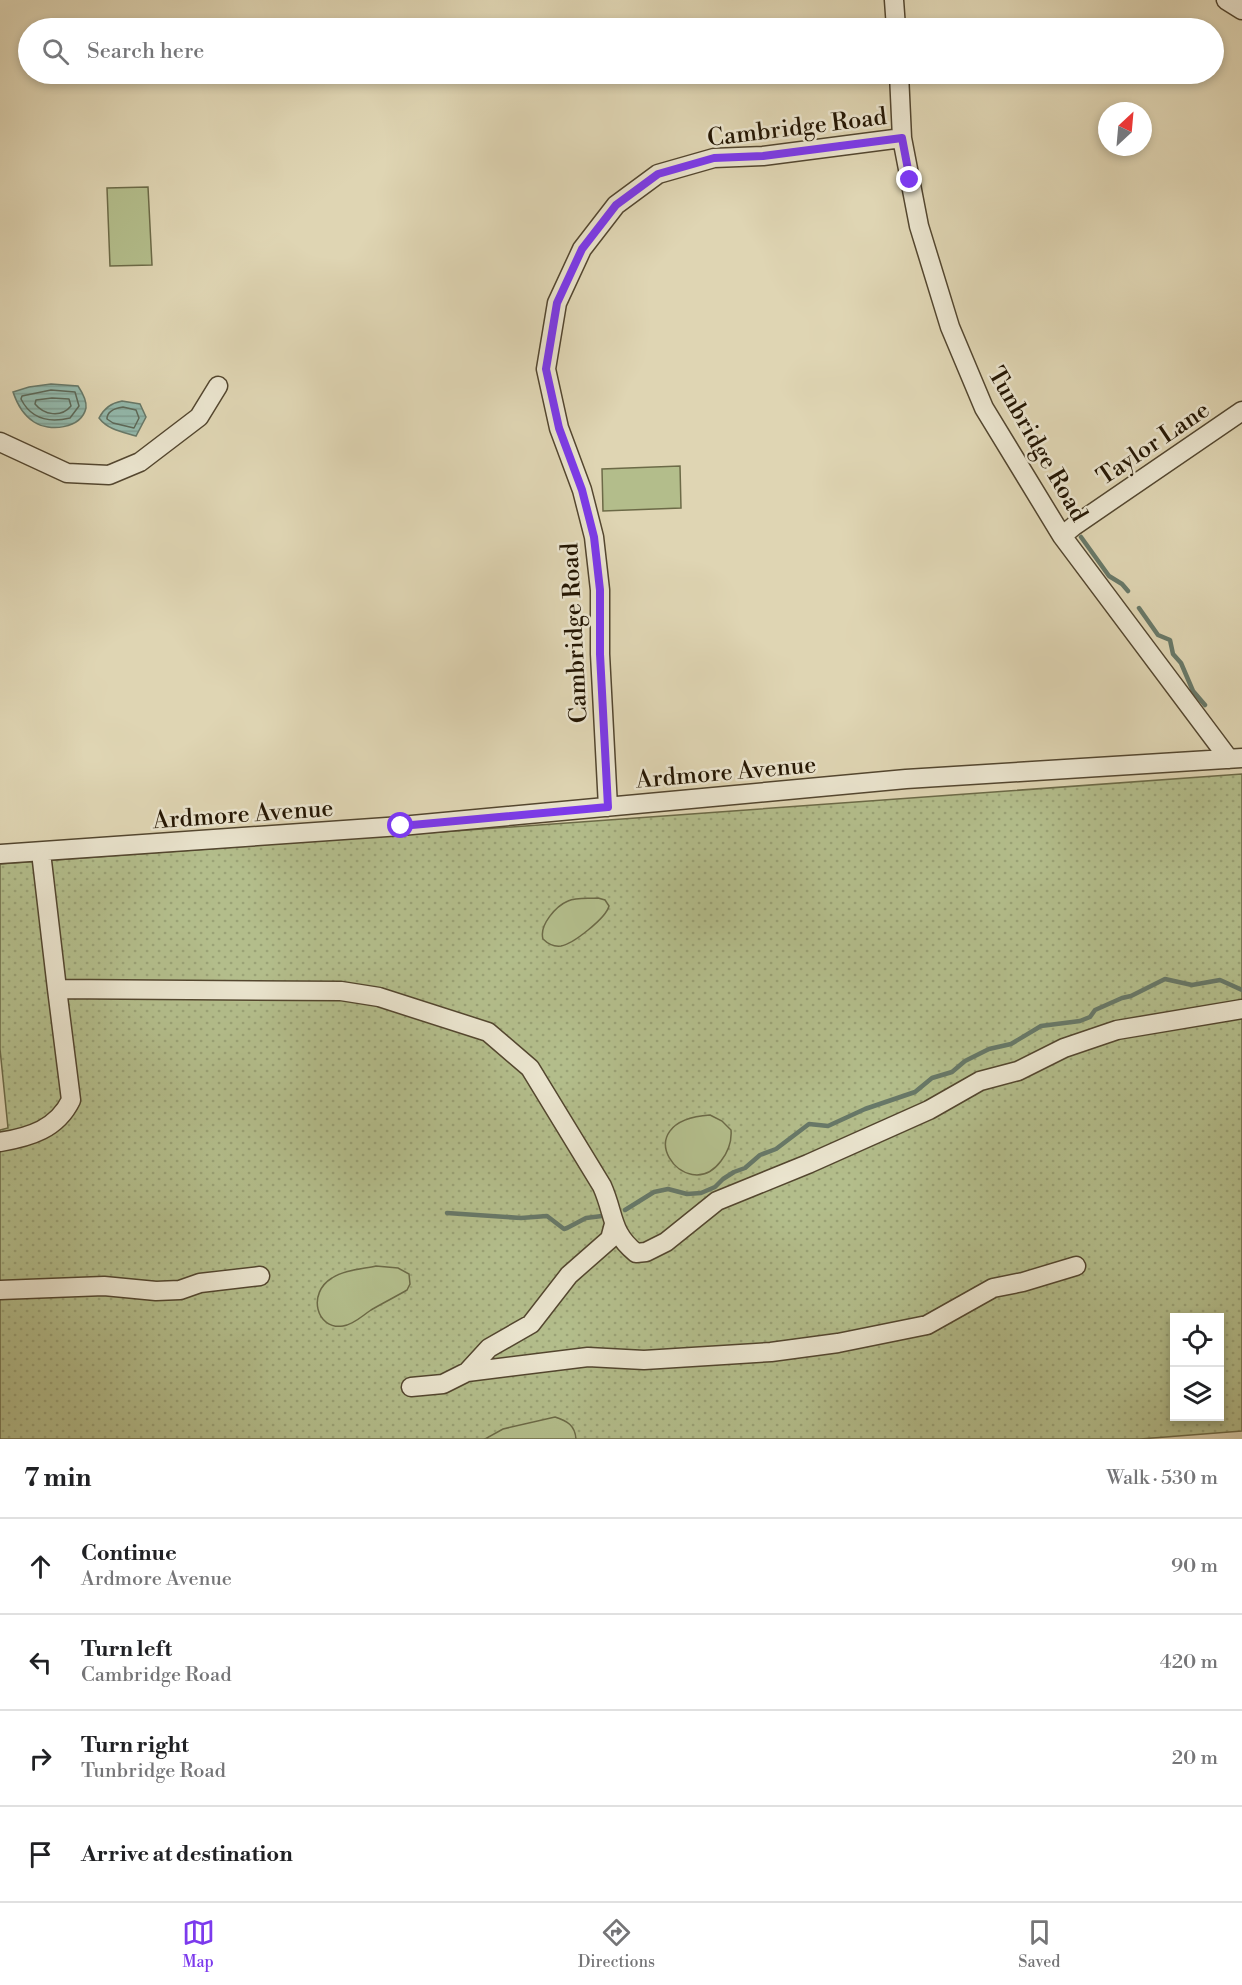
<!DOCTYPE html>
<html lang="en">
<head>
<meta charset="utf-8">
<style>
	:root { --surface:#fff; --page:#f2f2f2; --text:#202124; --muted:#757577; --line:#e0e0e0; --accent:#7c3aed }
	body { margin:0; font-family:"Libre Bodoni",serif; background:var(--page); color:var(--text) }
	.controls { position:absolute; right:18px; bottom:18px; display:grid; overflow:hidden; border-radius:0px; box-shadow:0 3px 9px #0003 }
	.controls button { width:54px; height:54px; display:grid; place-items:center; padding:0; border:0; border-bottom:2px solid var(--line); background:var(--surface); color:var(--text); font:30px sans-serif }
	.compass { position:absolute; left:1098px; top:102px; width:54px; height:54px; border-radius:50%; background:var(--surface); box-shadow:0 3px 9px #0003; rotate:26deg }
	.stop { position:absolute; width:18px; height:18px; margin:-14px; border:4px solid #7c3aed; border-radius:50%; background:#fff }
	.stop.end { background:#7c3aed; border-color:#fff; box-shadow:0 2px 6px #0008 }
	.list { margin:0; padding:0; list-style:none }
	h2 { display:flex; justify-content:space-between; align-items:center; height:78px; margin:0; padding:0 24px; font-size:26px }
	h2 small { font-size:20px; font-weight:400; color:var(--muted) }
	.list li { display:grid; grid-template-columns:39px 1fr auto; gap:18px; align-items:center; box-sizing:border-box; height:96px; padding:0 24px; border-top:2px solid var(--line) }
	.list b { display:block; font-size:22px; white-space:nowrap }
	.list p { margin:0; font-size:20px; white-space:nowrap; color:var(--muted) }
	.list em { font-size:20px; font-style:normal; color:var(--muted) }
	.icon { flex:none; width:33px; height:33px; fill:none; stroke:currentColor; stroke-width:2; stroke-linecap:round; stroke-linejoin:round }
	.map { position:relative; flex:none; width:1242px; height:1439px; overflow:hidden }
	.search { position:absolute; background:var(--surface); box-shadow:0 3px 9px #0003; left:18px; right:18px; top:18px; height:66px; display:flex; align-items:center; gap:15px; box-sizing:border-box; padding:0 21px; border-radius:33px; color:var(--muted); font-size:22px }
	.sheet { height:462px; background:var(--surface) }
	nav { display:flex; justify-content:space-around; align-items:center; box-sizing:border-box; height:84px; border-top:2px solid var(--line); background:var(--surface); font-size:16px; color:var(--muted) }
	nav a { display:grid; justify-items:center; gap:3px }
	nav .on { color:var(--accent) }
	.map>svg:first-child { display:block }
	.grass { fill:url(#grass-dots); stroke:#6c6a47; stroke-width:1.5; fill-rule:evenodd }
	.pitch { fill:#b3bd8b; stroke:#6c6a47; stroke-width:1.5 }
	.water { fill:url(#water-rules); stroke:#677868; stroke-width:1.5 }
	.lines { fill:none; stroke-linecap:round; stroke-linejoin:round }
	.shore { stroke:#5c6858; stroke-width:1.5 }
	.stream { stroke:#677868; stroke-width:4.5 }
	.minor-casing { stroke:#53462f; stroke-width:21 }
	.minor { stroke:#eae4ce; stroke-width:18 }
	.route { stroke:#7c3aed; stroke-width:8 }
	.labels { text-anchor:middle; stroke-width:5; stroke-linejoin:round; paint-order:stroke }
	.street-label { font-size:24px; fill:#241603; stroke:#eae4ce }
</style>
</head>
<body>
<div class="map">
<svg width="1242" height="1439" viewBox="0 0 1242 1439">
	<defs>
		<pattern id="grass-dots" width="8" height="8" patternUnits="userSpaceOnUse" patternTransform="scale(1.5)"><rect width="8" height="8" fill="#b3bd8b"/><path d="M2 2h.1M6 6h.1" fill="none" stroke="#9aa276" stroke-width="1.8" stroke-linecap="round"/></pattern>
		<pattern id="water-rules" width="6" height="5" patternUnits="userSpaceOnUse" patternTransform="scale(1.5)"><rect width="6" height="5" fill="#93b9ac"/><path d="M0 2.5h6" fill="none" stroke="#7f9e92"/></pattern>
	</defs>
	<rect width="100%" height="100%" fill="#dfd5b3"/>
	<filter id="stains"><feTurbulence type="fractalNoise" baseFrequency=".00333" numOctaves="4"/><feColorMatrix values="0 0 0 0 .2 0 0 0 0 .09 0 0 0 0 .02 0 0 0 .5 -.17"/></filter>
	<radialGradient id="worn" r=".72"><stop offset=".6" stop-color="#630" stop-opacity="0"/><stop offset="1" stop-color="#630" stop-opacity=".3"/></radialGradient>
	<!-- grass -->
	<path class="grass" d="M1242 774V1431L1140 1439H0V1130L8 1128 0 1049V864ZM1174 1318H1220V1416H1174Z"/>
	<!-- pitch -->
	<path class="pitch" d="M148 187 152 265 110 266 107 188Z
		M680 466 681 508 603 511 602 469Z
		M598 898 605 900 609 906C606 918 573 944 561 946 553 947 548 944 543 939 539 925 556 906 568 901 577 897 588 899 598 898Z
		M710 1115 722 1121 731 1130C732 1142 728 1152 721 1161 686 1208 622 1121 710 1115Z
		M376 1266 398 1268 409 1274 410 1284 407 1290C395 1297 383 1303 371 1310 362 1316 353 1325 343 1326 316 1330 307 1293 332 1278 344 1270 362 1269 376 1266Z
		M555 1417C567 1421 575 1425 576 1439H485L503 1429Z"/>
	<!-- water -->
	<path class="water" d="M51 384 78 386C82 392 87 400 86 408 81 429 49 432 34 422 23 415 17 404 13 392L29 387Z
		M122 401 140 404 146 417 136 436C123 432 108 430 99 418 104 408 111 403 122 401Z"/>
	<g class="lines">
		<!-- shore -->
		<path class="shore" d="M51 390 75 392 79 406 70 418C49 423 31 419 21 399L22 396Z
			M52 398 69 399 71 406C61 418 44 415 35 404L36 400Z
			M123 407 136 410 139 418 134 428 113 423 107 419C107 411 116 408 123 407Z"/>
		<!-- stream -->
		<path class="stream" d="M1081 537 1109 576 1122 584 1128 591
			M1139 608 1158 635 1170 640 1173 654 1181 663 1193 691 1205 705
			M625 1210 654 1192 668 1189 687 1194 701 1193 715 1187 723 1179 734 1172 745 1168 760 1155 776 1149 809 1124 828 1126 865 1109 915 1092 932 1078 952 1072 965 1061 989 1049 1011 1044 1041 1026 1080 1021 1090 1017 1095 1010 1122 998 1131 996 1165 979 1192 985 1220 980 1242 990
			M447 1213 521 1218 547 1216 564 1229 567 1228 586 1218 602 1216"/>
		<!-- minor casing -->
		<g class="minor-casing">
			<path id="minor" d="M894 0 896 28
				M1226 0 1242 10
				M899 74 902 138 919 226 950 327 984 408 1062 536 1229 759
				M0 442 67 473 109 475 140 462 199 417 218 386
				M1062 536 1074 526 1242 411
				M608 807 600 654V590L594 537 582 490 559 428 546 369 557 303 582 249 616 205 658 174 714 158 763 156 902 138
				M0 854 401 826 906 779 1242 758
				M42 861 57 989 341 991 379 997 488 1032 530 1068 602 1186C615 1215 610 1232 636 1253L646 1252 666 1242 717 1201 808 1164 929 1110 980 1081 1018 1071 1064 1048 1117 1030 1242 1009
				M0 1142C30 1137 57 1129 71 1100L57 989
				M0 1290 104 1286 156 1291 180 1290 200 1283 260 1276
				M467 1372 588 1357 644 1360 771 1352 838 1343 927 1325 993 1288 1023 1282 1076 1266
				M411 1387 443 1384 467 1372 489 1348 531 1324 569 1275 610 1239 614 1224"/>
		</g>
		<!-- minor -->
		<use href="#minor" class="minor"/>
	</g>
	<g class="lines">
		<!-- route -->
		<path class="route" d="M401 826 608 807 600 654V590L594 537 582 490 559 428 546 369 557 303 582 249 616 205 658 174 714 158 763 156 902 138 910 180"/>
	</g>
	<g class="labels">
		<!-- street labels -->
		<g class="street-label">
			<text transform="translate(797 127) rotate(-7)" y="8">Cambridge Road</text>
			<text transform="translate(1153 443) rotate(-34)" y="8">Taylor Lane</text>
			<text transform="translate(1038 444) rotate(60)" y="8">Tunbridge Road</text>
			<text transform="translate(574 633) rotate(-93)" y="8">Cambridge Road</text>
			<text transform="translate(726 772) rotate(-5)" y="8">Ardmore Avenue</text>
			<text transform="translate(243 814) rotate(-4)" y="8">Ardmore Avenue</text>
		</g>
	</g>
	<rect width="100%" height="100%" filter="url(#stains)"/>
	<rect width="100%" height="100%" fill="url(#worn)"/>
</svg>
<div class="controls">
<button><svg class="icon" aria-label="locate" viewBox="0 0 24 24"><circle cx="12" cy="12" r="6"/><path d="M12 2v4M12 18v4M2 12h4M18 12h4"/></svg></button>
<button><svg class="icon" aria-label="layers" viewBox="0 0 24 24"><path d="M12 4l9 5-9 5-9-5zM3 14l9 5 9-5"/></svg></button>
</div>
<svg class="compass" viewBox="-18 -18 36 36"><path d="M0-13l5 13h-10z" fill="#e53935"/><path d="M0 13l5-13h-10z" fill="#757577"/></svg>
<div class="stop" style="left:401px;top:826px"></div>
<div class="stop end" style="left:910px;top:180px"></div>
<div class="search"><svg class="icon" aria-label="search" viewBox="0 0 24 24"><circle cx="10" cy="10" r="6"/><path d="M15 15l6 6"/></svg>Search here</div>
</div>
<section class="sheet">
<h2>7 min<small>Walk · 530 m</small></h2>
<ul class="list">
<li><svg class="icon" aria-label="ahead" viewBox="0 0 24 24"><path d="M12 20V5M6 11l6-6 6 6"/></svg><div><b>Continue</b><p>Ardmore Avenue</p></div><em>90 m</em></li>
<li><svg class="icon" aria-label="left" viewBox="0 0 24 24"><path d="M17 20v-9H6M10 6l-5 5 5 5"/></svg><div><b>Turn left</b><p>Cambridge Road</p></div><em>420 m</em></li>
<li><svg class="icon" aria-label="right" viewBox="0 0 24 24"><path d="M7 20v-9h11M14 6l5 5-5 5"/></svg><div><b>Turn right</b><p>Tunbridge Road</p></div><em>20 m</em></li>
<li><svg class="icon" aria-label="arrive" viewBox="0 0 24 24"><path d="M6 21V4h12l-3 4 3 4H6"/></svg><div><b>Arrive at destination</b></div></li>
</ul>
</section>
<nav>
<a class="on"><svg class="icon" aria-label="map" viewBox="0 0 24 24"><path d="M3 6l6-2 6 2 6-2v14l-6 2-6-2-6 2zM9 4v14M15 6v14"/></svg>Map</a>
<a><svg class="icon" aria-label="directions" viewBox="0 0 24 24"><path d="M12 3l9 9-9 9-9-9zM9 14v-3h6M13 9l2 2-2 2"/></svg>Directions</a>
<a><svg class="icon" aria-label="saved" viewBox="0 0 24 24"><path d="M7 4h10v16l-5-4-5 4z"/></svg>Saved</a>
</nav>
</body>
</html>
